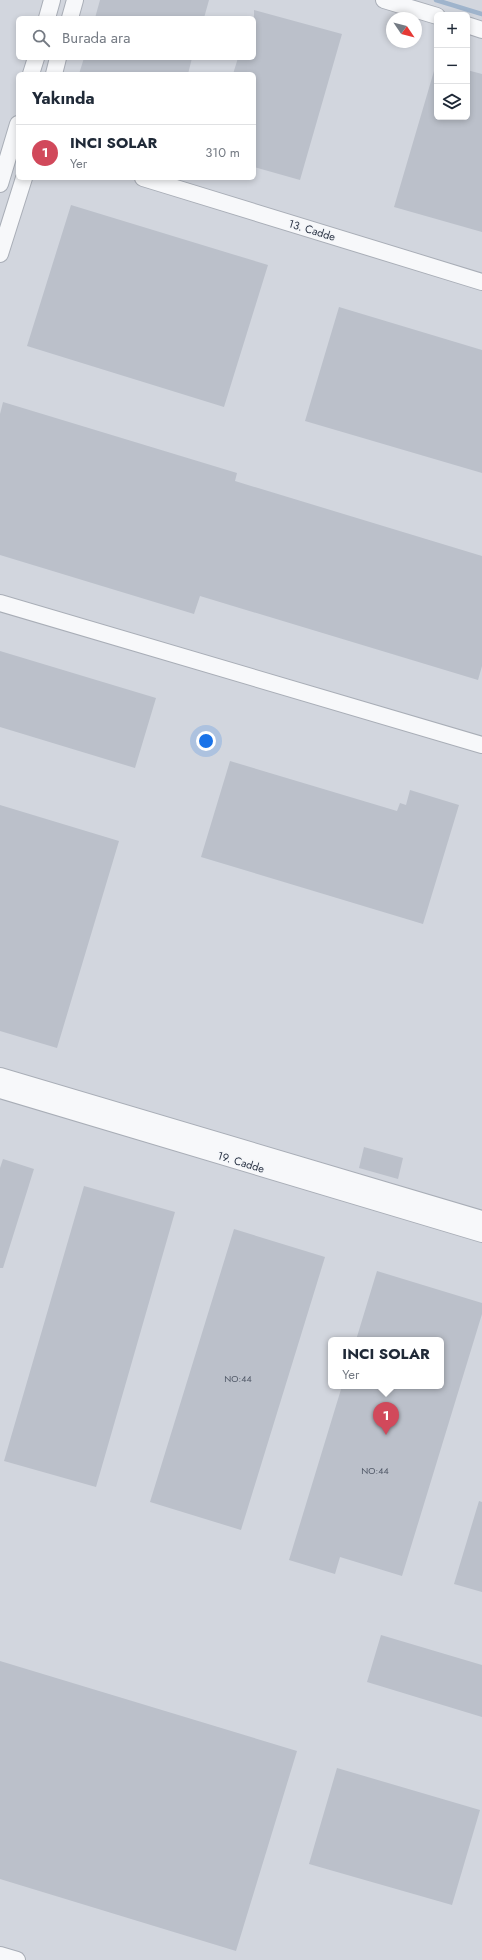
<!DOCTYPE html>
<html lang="tr">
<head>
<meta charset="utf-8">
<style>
	:root { --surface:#fff; --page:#f6f6f7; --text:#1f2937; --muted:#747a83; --line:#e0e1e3; --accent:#d1495b }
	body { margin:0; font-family:Jost,sans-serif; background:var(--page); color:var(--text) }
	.controls { position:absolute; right:12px; top:12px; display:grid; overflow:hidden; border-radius:6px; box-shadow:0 2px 6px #0003 }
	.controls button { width:36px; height:36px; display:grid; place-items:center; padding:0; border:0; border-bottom:1px solid var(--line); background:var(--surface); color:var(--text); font:20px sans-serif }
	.compass { position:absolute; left:386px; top:12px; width:36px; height:36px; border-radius:50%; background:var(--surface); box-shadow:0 2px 6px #0003; rotate:125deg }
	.you { position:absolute; left:206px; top:741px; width:14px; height:14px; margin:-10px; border:3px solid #fff; border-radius:50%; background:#1a73e8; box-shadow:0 0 0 6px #1a73e833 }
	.badge { display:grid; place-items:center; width:26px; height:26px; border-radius:50%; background:var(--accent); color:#fff; font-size:13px; font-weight:700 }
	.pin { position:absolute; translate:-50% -33px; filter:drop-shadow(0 1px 2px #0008) }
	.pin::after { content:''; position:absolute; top:21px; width:14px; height:12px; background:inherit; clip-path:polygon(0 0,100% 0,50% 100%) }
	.popup { position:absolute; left:328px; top:1337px; width:116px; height:52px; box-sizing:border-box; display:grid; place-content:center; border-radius:6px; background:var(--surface); filter:drop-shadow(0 1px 3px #0005); font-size:13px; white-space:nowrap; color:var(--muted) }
	.popup b { font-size:15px; color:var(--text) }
	.popup::after { content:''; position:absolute; left:50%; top:100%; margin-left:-8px; border:8px solid transparent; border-top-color:var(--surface) }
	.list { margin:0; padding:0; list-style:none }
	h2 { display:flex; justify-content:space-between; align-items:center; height:52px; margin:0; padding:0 16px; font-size:17px }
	h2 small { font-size:13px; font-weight:400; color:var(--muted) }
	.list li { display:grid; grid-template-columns:26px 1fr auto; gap:12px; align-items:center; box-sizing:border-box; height:56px; padding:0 16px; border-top:1px solid var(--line) }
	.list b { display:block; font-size:15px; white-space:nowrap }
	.list p { margin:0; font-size:13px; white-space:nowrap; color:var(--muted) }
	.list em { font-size:13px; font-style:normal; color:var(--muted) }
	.icon { flex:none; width:22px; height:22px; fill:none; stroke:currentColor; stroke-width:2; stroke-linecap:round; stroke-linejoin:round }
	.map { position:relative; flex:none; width:482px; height:1960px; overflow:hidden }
	.search { position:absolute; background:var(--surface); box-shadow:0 2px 6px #0003; left:16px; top:16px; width:240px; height:44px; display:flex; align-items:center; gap:10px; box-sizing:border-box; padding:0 14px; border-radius:6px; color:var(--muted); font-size:15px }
	.panel { position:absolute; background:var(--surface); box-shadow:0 2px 6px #0003; left:16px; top:72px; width:240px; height:108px; border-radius:6px }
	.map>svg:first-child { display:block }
	.built { fill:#d2d6de; fill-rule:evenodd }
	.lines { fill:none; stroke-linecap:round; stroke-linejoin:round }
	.stream { stroke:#9fb4cc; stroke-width:4.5 }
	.building { fill:#bbc0ca }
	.minor-casing { stroke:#a9aeb7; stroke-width:18 }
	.minor { stroke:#f7f8fa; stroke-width:16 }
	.labels { text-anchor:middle; stroke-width:3; stroke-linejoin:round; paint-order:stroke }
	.number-label { font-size:9px; fill:#4f5766 }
	.street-label { font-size:11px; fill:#2b3445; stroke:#f4f6f9 }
</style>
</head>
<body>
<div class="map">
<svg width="482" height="1960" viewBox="0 0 482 1960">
	<rect width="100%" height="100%" fill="#e4e7ec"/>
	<!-- built -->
	<path class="built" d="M0 0H482V1960H0ZM437 15H467V117H437ZM18 18H254V58H18ZM392 18H416V42H392ZM18 74H254V178H18ZM331 1340H441V1386H331Z"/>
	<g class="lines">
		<!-- stream -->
		<path class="stream" d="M436 0 482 14"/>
	</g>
	<!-- building -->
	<path class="building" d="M100 0H209L204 18H95Z
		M254 10 342 34 300 180 254 167V74H233L238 58H254Z
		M84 58H192L188 74H79Z
		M467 70 482 74V232L394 207 434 71 437 72V117H467Z
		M71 205 268 265 224 407 27 346Z
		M339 307 482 350V473L305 421Z
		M3 402 237 473 235 481 482 556V666L478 680 200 596 194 614 0 555V414Z
		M0 651 156 698 135 768 0 727Z
		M230 761 397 811 400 803 406 805 410 790 459 805 423 924 201 857Z
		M0 805 119 841 57 1048 0 1031Z
		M364 1147 403 1158 398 1179 359 1168Z
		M3 1159 34 1169 3 1268H0V1168Z
		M84 1186 175 1212 96 1487 4 1461Z
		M234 1229 325 1257 241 1530 150 1502Z
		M377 1271 482 1303V1314L402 1576 340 1557 335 1574 289 1560 342 1386H441V1340H356Z
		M479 1501 482 1502V1592L454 1584Z
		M381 1635 482 1665V1717L367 1682Z
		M0 1661 297 1751 236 1951 0 1879Z
		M337 1768 480 1810 452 1905 309 1864Z"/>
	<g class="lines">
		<!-- minor casing -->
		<g class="minor-casing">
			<path id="minor" d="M384 0 437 16
				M47 18 52 0
				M70 18 75 0
				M467 25 482 30
				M31 74 36 58
				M54 74 58 58
				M143 178 482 282
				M0 184 18 124
				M0 254 24 178
				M0 603 482 745
				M0 1076 482 1219
				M0 1090 482 1234
				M0 1955 17 1960"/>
		</g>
		<!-- minor -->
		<use href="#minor" class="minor"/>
	</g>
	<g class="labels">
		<!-- number labels -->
		<g class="number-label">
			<text x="238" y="1382">NO:44</text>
			<text x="375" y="1474">NO:44</text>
		</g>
		<!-- street labels -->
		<g class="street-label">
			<text transform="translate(312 230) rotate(17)" y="4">13. Cadde</text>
			<text transform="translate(241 1162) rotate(17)" y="4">19. Cadde</text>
		</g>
	</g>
</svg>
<div class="controls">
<button>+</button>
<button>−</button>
<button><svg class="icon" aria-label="layers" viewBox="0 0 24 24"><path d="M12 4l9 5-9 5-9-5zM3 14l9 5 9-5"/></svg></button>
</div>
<svg class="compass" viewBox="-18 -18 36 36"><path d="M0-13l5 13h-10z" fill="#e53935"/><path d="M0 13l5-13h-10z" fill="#747a83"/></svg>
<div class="you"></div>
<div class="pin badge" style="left:386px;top:1435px">1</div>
<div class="popup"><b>INCI SOLAR</b>Yer</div>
<div class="search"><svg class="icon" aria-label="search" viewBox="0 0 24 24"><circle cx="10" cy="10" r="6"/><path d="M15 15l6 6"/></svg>Burada ara</div>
<section class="panel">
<h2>Yakında<small></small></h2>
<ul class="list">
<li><span class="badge">1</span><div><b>INCI SOLAR</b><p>Yer</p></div><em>310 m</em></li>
</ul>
</section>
</div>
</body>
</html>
